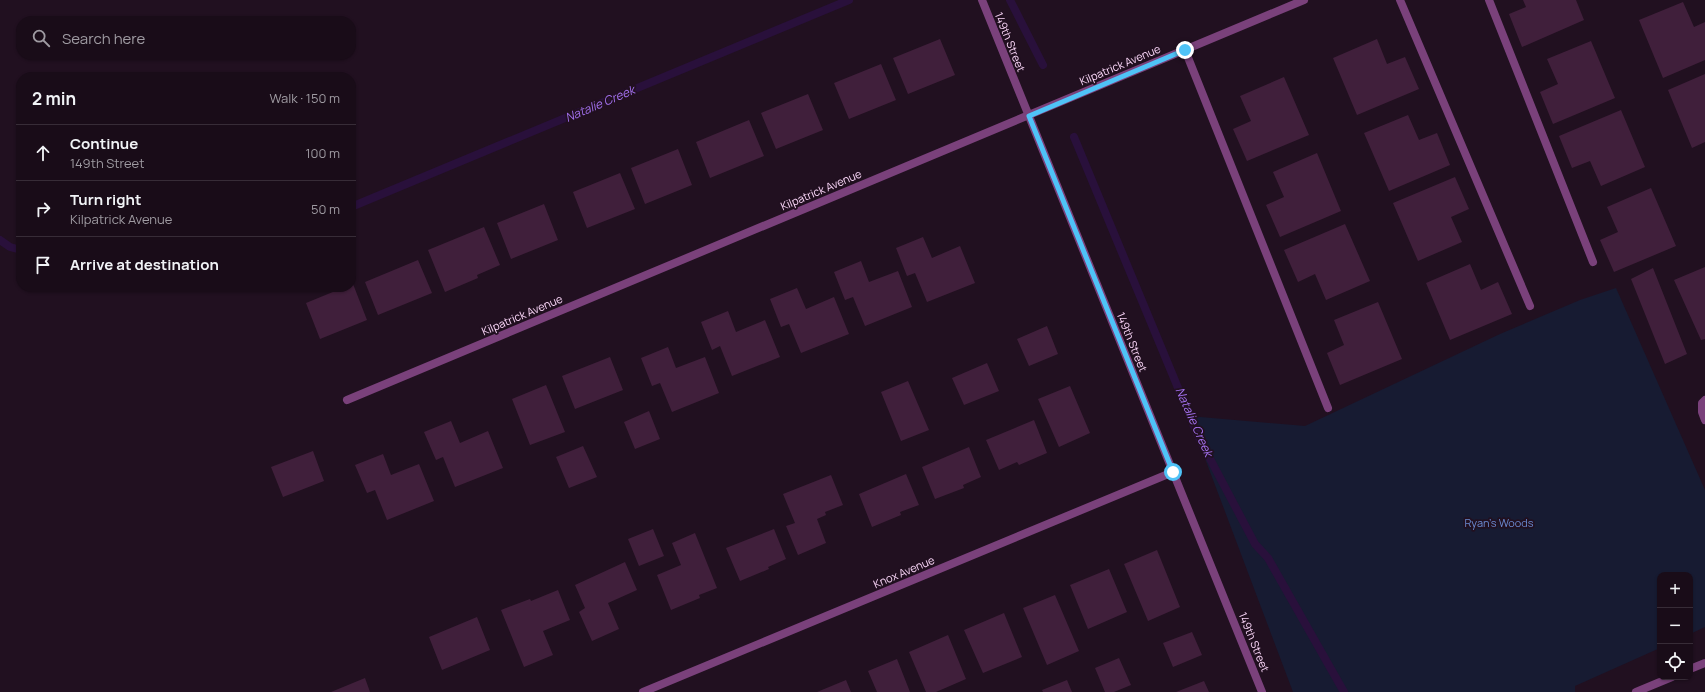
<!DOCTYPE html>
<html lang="en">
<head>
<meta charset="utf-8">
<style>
	:root { --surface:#190c18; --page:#261a25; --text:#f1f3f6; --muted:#9f9ba2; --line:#372c37 }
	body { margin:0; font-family:Manrope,sans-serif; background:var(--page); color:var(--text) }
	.controls { position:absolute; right:12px; bottom:12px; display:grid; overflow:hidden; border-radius:8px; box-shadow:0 1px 3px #0004 }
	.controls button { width:36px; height:36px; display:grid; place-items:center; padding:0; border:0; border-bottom:1px solid var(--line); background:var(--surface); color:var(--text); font:20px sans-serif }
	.stop { position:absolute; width:12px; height:12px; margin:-9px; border:3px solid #4fc3f7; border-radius:50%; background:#fff }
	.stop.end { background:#4fc3f7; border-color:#fff; box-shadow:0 1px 4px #0008 }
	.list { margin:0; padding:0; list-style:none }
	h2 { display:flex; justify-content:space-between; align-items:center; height:52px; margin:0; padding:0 16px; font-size:17px }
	h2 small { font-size:13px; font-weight:400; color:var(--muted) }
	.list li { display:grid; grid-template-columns:26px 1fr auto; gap:12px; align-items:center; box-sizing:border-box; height:56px; padding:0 16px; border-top:1px solid var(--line) }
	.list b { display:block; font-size:15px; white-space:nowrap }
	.list p { margin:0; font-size:13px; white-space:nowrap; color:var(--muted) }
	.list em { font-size:13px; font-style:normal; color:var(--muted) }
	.icon { flex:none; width:22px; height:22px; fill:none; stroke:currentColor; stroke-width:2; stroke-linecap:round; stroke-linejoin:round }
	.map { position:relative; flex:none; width:1705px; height:692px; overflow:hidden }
	.search { position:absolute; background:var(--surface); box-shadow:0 1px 3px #0004; left:16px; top:16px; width:340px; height:44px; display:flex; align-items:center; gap:10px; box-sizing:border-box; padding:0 14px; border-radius:16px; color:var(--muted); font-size:15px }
	.panel { position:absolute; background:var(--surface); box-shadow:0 1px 3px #0004; left:16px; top:72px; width:340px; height:220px; border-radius:16px }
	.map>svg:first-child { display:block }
	.green { fill:#171b32 }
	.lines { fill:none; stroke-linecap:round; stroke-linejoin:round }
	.stream { stroke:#29103b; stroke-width:8 }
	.building { fill:#401f3b }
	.service { stroke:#7a417b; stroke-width:8 }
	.minor { stroke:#7a417b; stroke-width:8 }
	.route { stroke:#4fc3f7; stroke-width:5 }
	.labels { text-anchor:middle; stroke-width:3.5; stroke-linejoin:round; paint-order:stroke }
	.street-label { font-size:11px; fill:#fad6f8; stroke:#211020 }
	.park-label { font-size:11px; fill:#6a8ad1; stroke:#211020 }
	.water-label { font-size:12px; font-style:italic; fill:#a370ee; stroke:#211020 }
</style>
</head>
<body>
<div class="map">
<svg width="1705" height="692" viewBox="0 0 1705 692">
	<rect width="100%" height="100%" fill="#211020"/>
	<!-- green -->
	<path class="green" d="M1616 288 1705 490V627L1690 634V575H1660V648L1575 686V692H1293L1189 416 1305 426 1500 334 1580 300Z"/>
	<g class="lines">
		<!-- stream -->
		<path class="stream" d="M1010 0 1043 65
			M1074 137 1198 436 1255 544 1268 558 1344 692
			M351 207 849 0
			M0 240 10 247 21 250"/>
	</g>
	<!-- building -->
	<path class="building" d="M1523 0H1576L1584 20 1522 47 1509 14 1526 7Z
		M1683 2 1694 27 1705 22V60L1663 78 1639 20Z
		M940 39 955 75 908 94 893 58Z
		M1377 39 1387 64 1405 57 1419 89 1357 115 1333 58Z
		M1591 41 1615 98 1553 124 1540 92 1558 84 1547 59Z
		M881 64 896 100 849 119 834 83Z
		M1705 74V142L1692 148 1668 90Z
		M1284 77 1309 135 1247 161 1233 129 1251 121 1240 96Z
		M808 94 823 130 776 149 761 113Z
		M1621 110 1645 167 1601 186 1590 161 1572 168 1559 136Z
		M1408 115 1419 140 1437 133 1450 165 1389 191 1364 133Z
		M749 120 764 156 710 178 696 142Z
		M678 149 692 185 645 204 631 168Z
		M1317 153 1341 211 1280 237 1266 205 1284 197 1273 172Z
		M620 173 635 209 587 228 573 192Z
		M1455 177 1469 209 1451 217 1462 242 1418 261 1393 203Z
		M1651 188 1676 246 1614 272 1600 240 1618 232 1607 207Z
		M544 204 558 240 511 259 497 223Z
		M1345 224 1370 281 1326 300 1315 274 1298 282 1284 250Z
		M484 227 500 265 477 275 478 278 445 292 428 250Z
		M923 237 932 258 960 246 975 283 927 302 915 273 907 276 896 248Z
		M418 260 432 293 378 315 365 282Z
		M861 261 869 282 898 271 912 307 865 326 853 297 845 300 834 272Z
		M1470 264 1481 290 1498 282 1512 314 1450 340 1426 283Z
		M1705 267V339L1701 340 1674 280Z
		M1653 268 1687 354 1665 364 1631 279Z
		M353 284 367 320 320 339 306 303 345 287H351Z
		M797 288 806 309 834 297 849 334 801 353 789 324 781 327 770 299Z
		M1378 302 1402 359 1340 385 1327 353 1344 345 1334 320Z
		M728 311 736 332 765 320 780 357 732 376 720 346 712 350 701 322Z
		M1047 326 1058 354 1029 366 1017 339Z
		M668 347 676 368 705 357 719 393 672 412 660 383 652 386 641 358Z
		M610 357 623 390 575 409 562 376Z
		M987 363 999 391 964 405 952 378Z
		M908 381 929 430 901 441 881 392Z
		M546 385 565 432 530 445 512 399Z
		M1070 386 1090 433 1059 447 1038 399Z
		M649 411 660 439 635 449 624 422Z
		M1034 420 1047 453 1019 465 1017 462 999 470 986 440Z
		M451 421 460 443 488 431 503 468 455 487 443 457 436 460 424 432Z
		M583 446 597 477 569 488 556 457Z
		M969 447 981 477 963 485 964 488 935 499 922 467Z
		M313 451 324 481 283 497 271 467Z
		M383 454 391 475 419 464 434 501 387 520 375 490 367 493 355 465Z
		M906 474 919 505 900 512 901 515 872 527 859 494Z
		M831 475 843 505 825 512 826 515 817 519 826 543 798 555 786 526 795 523 783 494Z
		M653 529 664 556 639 566 628 539Z
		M774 529 786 559 768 567 769 569 740 581 726 548Z
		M695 533 717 588 699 595 700 598 671 610 657 575 681 565 672 543Z
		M1157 550 1180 607 1148 621 1124 564Z
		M625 562 637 590 608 603 619 629 592 641 579 612 585 608 575 585Z
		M1109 569 1127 612 1088 629 1070 585Z
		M558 590 570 620 543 631 553 655 524 667 501 610 530 599 531 601Z
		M1055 595 1079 651 1047 665 1023 608Z
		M1004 613 1022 657 983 673 964 630Z
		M477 617 490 650 442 670 429 637Z
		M1192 632 1202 655 1173 667 1163 643Z
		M948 635 966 679 936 692H926L909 652Z
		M1119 658 1131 685 1114 692H1105L1095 668Z
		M897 659 910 692H877L868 671Z
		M365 678 370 692H331Z
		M846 680 851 692H817Z
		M1067 680 1072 692H1043L1042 690Z
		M1204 681 1209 692H1176Z"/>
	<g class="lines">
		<!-- service -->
		<path class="service" d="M1400 0 1530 306
			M1489 0 1593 262
			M1185 50 1328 408
			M1705 400 1702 403V412L1705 420"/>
		<!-- minor -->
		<path class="minor" d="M982 0 1262 692
			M347 400 1304 0
			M1690 669 1705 663
			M643 692 1173 472
			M1636 692 1672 677"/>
	</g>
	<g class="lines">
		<!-- route -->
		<path class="route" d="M1173 472 1029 116 1185 50"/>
	</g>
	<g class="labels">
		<!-- street labels -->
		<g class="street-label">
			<text transform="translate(1010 42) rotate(68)" y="4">149th Street</text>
			<text transform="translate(1120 65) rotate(-23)" y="4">Kilpatrick Avenue</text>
			<text transform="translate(821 190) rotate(-23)" y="4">Kilpatrick Avenue</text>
			<text transform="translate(522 315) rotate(-23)" y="4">Kilpatrick Avenue</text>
			<text transform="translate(1132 342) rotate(68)" y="4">149th Street</text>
			<text transform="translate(904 572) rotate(-23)" y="4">Knox Avenue</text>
			<text transform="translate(1254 642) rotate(68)" y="4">149th Street</text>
		</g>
		<!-- park labels -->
		<g class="park-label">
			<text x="1499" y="527">Ryan's Woods</text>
		</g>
		<!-- water labels -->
		<g class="water-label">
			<text transform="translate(600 104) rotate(-23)" y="4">Natalie Creek</text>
			<text transform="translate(1194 422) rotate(66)" y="4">Natalie Creek</text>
		</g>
	</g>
</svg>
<div class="controls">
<button>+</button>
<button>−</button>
<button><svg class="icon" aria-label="locate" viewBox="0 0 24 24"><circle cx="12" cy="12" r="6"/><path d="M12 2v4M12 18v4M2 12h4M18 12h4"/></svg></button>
</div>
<div class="stop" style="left:1173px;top:472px"></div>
<div class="stop end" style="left:1185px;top:50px"></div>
<div class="search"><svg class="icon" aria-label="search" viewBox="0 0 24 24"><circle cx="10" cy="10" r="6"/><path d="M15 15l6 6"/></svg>Search here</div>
<section class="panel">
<h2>2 min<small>Walk · 150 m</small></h2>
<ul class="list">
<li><svg class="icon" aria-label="ahead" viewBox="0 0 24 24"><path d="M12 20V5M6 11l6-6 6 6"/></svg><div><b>Continue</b><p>149th Street</p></div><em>100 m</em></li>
<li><svg class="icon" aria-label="right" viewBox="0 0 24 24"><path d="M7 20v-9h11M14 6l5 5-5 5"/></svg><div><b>Turn right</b><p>Kilpatrick Avenue</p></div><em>50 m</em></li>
<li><svg class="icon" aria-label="arrive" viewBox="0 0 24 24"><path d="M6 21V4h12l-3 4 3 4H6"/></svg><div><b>Arrive at destination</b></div></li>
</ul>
</section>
</div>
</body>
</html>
